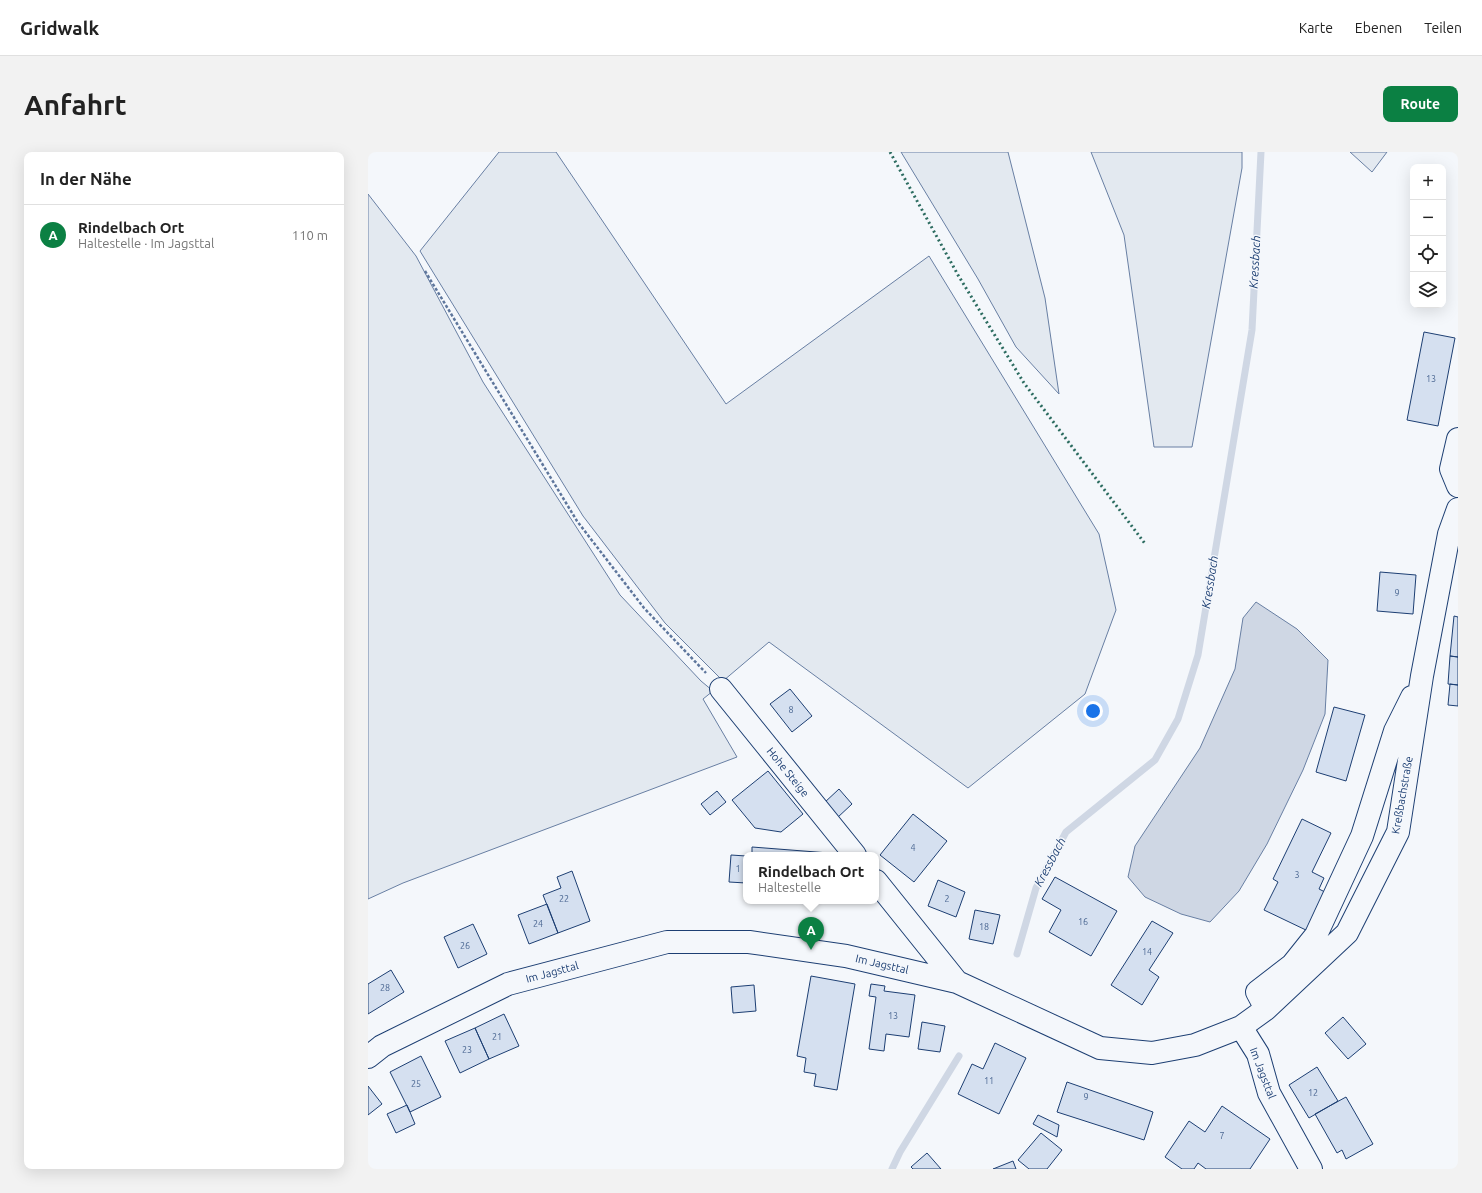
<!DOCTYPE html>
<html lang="de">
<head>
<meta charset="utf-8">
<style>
	:root { --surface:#fff; --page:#f2f2f2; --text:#222; --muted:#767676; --line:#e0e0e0; --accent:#0b8043 }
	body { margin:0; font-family:Ubuntu,sans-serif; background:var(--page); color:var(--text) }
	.controls { position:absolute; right:12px; top:12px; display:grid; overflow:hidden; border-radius:8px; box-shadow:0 4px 16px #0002 }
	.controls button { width:36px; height:36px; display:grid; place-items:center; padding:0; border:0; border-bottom:1px solid var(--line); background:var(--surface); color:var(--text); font:20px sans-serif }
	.you { position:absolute; left:725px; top:559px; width:14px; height:14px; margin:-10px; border:3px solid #fff; border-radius:50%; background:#1a73e8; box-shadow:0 0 0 6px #1a73e833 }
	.badge { display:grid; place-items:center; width:26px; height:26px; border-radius:50%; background:var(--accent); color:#fff; font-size:13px; font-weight:700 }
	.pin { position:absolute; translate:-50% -33px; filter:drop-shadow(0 1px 2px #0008) }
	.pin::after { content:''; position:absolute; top:21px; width:14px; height:12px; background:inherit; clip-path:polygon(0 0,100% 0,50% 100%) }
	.popup { position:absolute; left:375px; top:700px; width:136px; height:52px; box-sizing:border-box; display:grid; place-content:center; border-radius:8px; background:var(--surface); filter:drop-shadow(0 1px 3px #0005); font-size:13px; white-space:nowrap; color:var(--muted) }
	.popup b { font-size:15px; color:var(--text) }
	.popup::after { content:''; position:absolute; left:50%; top:100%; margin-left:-8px; border:8px solid transparent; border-top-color:var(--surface) }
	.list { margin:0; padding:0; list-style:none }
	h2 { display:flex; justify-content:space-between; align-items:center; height:52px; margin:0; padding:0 16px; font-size:17px }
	h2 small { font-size:13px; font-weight:400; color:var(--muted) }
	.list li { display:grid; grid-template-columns:26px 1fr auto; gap:12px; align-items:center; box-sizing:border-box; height:60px; padding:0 16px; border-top:1px solid var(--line) }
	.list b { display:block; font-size:15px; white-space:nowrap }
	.list p { margin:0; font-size:13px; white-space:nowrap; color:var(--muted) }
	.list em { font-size:13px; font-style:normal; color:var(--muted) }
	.icon { flex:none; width:22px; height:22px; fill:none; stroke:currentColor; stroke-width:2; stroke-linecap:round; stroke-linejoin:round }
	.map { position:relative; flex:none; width:1090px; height:1017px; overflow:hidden; border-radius:8px }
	header { display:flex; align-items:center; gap:24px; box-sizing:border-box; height:56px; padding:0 20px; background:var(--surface); border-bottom:1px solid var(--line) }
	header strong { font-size:19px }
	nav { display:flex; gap:22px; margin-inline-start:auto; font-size:14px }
	.intro { display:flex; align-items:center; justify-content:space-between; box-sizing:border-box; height:96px; padding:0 24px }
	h1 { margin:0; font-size:28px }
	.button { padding:10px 18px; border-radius:8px; background:var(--accent); color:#fff; font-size:14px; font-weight:700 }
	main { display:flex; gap:24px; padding:0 24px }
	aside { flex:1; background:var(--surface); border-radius:8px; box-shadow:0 4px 16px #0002 }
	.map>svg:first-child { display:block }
	.green { fill:#e3e9f0; stroke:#687fa3 }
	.water { fill:#cfd7e4; stroke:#687fa3 }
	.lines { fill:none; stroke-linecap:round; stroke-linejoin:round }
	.stream { stroke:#cfd7e4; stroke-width:7 }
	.building { fill:#d5e0f0; stroke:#1d3f73 }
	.minor-casing { stroke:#1d3f73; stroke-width:24 }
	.path { stroke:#5e769c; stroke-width:2.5; stroke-dasharray:3 2; stroke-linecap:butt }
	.minor { stroke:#f4f7fb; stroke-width:22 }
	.hedge { stroke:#2c6c60; stroke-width:3; stroke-dasharray:2 3; stroke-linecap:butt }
	.labels { text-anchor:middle; stroke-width:3; stroke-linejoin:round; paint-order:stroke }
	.number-label { font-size:9px; fill:#4b6792 }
	.street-label { font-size:11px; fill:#1d3f73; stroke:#f4f7fb }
	.water-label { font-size:12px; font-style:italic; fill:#1d3f73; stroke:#f4f7fb }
</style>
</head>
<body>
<header>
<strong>Gridwalk</strong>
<nav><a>Karte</a><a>Ebenen</a><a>Teilen</a></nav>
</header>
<div class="intro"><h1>Anfahrt</h1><a class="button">Route</a></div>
<main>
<aside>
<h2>In der Nähe<small></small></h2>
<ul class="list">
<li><span class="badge">A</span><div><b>Rindelbach Ort</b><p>Haltestelle · Im Jagsttal</p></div><em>110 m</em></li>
</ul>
</aside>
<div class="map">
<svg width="1090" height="1017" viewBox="0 0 1090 1017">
	<rect width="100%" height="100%" fill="#f4f7fb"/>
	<!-- green -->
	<path class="green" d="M131 0H188L358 252 561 104 731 382 748 458 717 542 600 636 401 490 355 529 297 471 215 364 52 99Z
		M533 0H640L677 146 691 242 648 195 610 127Z
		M723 0H874V16L824 295H786L756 83Z
		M982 0H1019L1004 20Z
		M0 42 48 104 115 230 252 443 333 529 345 539 335 547 369 605 35 731 0 747Z"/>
	<!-- water -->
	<path class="water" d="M888 450 929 477 960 508 957 562 935 618 899 692 871 739 842 770 813 762 777 745 760 725 767 694 832 596 867 517 875 466Z"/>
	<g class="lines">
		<!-- stream -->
		<path class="stream" d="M649 802 668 736 698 680 787 608 810 567 830 503 884 178 893 0
			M524 1017 532 1000 591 904"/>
	</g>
	<!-- building -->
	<path class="building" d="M1056 180 1087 186 1070 274 1039 268Z
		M1012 420 1048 423 1045 462 1009 459Z
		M1086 464 1090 465V505L1082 504Z
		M1082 504 1090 505V533L1080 532Z
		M1082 532 1090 533V554L1080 553Z
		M422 537 444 564 424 580 402 552Z
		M966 555 997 563 978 629 948 620Z
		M400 619 435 662 413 680 387 676 364 648Z
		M471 637 484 652 469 666 456 651Z
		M349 639 358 650 342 663 333 652Z
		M545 662 579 689 546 730 512 703Z
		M934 667 963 681 944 720 956 726 951 737 959 741 940 779 896 758 910 730 905 727Z
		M384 695 461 701V703H384Z
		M363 703 378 704V731L361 730Z
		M204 719 222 769 190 781 175 743 193 736 189 725Z
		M687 725 749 759 723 804 681 780 693 758 674 747Z
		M570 728 597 740 588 765 560 754Z
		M179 752 190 781 161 792 150 763Z
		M607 758 632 763 625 792 601 787Z
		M784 769 805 781 781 818 791 825 774 853 743 833Z
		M105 772 119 802 90 816 76 785Z
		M23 818 36 840 0 862V832Z
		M443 824 487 832 469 938 446 934 448 922 436 920 438 906 429 904Z
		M503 832 517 834 516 839 547 843 541 885 518 882 516 899 501 897 508 845 501 844Z
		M386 833 388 859 365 861 363 835Z
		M136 862 151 894 121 907 107 876Z
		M975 865 998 892 980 907 957 881Z
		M554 870 577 874 572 900 550 897Z
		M107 876 121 907 92 921 77 889Z
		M627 891 658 906 631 962 590 942 604 912 615 917Z
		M53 904 73 945 42 960 22 920Z
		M949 915 970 949 941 966 921 933Z
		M699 930 785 960 776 988 689 960Z
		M0 934 14 952 0 963Z
		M978 945 1005 992 978 1007 974 998 969 1001 947 962Z
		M39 953 47 972 28 981 19 962Z
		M854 954 902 987 882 1017H838L830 1011 826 1017H814L797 1005 821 969 837 980Z
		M670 963 691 973 689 985 665 972Z
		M673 981 694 998 679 1017H661L650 1008Z
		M559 1001 573 1017H545L543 1015Z
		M645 1009 648 1017H625Z"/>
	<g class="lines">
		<!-- minor casing -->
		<g class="minor-casing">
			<path id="minor" d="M1090 287 1083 317 1090 334
				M353 537 487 703
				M508 729 589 830
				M898 857 889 840 924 813 948 783 994 684 1027 579 1044 545
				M873 875 890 902 901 941 943 1017
				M0 905 14 894 140 832 299 790H381L478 804 589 830 732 896 784 901 827 893 873 875 898 857 979 781 1030 680 1054 524 1081 382 1090 357"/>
		</g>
		<!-- path -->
		<path class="path" d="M57 119 209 369 276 456 338 521"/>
		<!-- minor -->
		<use href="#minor" class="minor"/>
		<!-- hedge -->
		<path class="hedge" d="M522 0 590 123 656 231 778 393"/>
	</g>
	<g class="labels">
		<!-- number labels -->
		<g class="number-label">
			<text x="1063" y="230">13</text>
			<text x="1029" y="444">9</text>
			<text x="423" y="561">8</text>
			<text x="545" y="699">4</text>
			<text x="370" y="720">1</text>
			<text x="929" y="726">3</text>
			<text x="196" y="750">22</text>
			<text x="579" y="750">2</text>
			<text x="715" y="773">16</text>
			<text x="170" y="775">24</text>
			<text x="616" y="778">18</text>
			<text x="97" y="797">26</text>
			<text x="779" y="803">14</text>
			<text x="17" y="839">28</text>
			<text x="525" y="867">13</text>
			<text x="129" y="888">21</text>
			<text x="99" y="901">23</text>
			<text x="621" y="932">11</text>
			<text x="48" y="935">25</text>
			<text x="945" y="944">12</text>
			<text x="718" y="948">9</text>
			<text x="854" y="987">7</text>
		</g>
		<!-- street labels -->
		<g class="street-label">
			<text transform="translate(420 620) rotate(51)" y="4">Hohe Steige</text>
			<text transform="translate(1034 643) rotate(-80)" y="4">Kreßbachstraße</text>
			<text transform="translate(514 812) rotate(13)" y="4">Im Jagsttal</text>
			<text transform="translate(184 820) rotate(-15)" y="4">Im Jagsttal</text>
			<text transform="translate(895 921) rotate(69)" y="4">Im Jagsttal</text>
		</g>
		<!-- water labels -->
		<g class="water-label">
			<text transform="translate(887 110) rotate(-87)" y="4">Kressbach</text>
			<text transform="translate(842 430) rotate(-81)" y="4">Kressbach</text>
			<text transform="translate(682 710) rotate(-62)" y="4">Kressbach</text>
		</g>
	</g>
</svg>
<div class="controls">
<button>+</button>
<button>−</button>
<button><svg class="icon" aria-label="locate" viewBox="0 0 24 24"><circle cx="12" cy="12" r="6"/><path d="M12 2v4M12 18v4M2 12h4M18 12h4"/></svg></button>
<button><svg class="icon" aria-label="layers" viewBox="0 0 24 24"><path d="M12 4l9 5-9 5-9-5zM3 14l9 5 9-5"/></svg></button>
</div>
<div class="you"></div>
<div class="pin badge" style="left:443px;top:798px">A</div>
<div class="popup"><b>Rindelbach Ort</b>Haltestelle</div>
</div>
</main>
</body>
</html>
